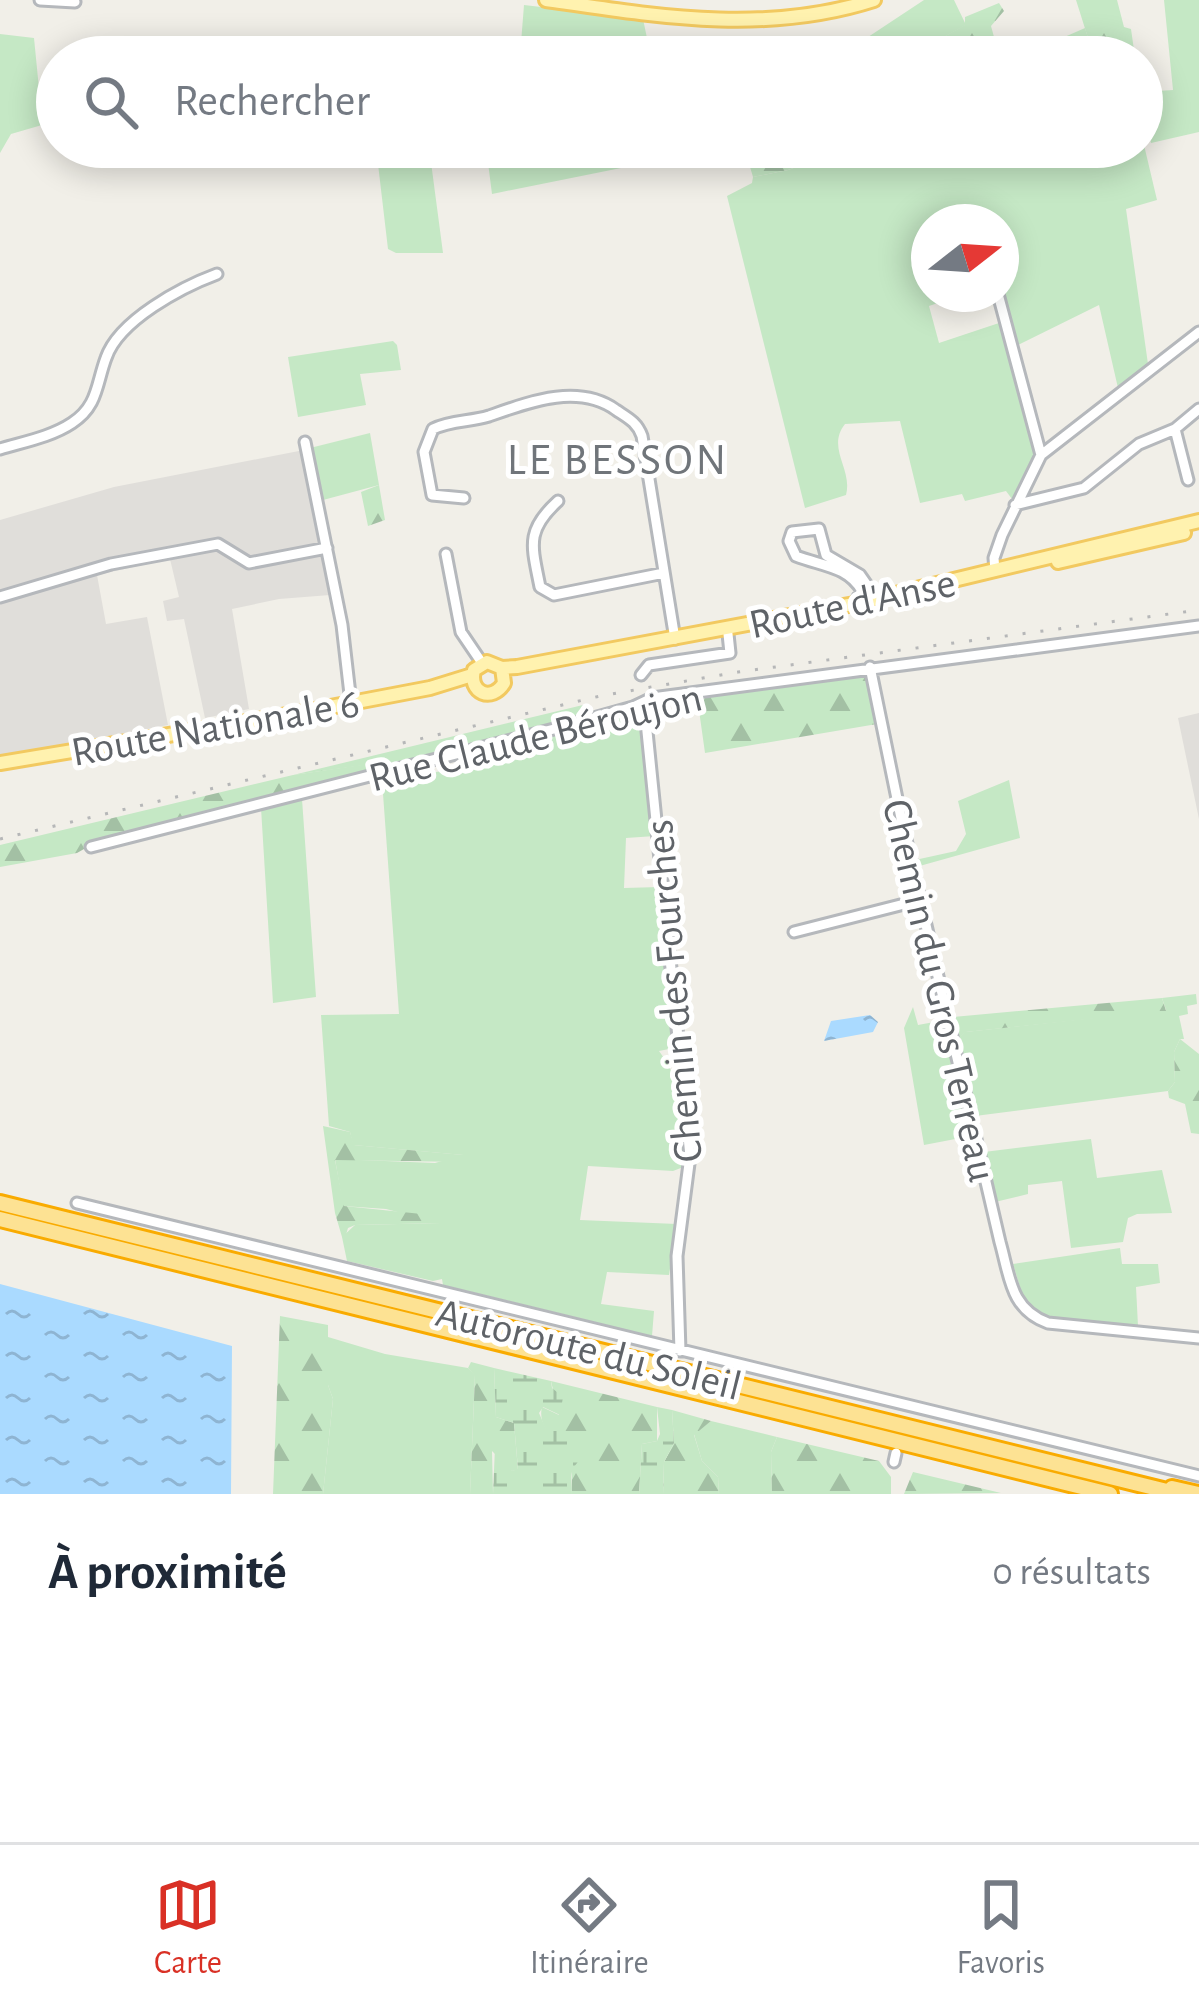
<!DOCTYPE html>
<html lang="fr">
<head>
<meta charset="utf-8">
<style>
	:root { --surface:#fff; --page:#f2f2f3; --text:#1f2937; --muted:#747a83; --line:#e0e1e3; --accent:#d93025 }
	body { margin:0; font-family:"Alegreya Sans",sans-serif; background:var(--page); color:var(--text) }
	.compass { position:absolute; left:911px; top:204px; width:108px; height:108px; border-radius:50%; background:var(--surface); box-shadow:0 6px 30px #0003; rotate:73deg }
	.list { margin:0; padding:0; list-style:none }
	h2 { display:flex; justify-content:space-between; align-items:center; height:156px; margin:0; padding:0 48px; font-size:51px }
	h2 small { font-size:39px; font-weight:400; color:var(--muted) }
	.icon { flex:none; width:66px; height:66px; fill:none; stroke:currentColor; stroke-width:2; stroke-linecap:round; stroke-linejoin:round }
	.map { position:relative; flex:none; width:1199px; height:1494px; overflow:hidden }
	.search { position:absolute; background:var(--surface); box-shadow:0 6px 30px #0003; left:36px; right:36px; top:36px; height:132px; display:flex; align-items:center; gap:30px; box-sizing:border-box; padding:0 42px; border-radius:66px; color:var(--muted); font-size:45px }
	.sheet { height:348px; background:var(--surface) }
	nav { display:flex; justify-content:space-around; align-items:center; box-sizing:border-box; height:168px; border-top:3px solid var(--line); background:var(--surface); font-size:33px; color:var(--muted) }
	nav a { display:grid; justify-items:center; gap:6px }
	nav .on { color:var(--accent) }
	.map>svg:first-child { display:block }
	.industrial { fill:#e0deda }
	.green { fill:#c5e8c5 }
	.forest { fill:url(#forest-firs) }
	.wetland { fill:url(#wetland-marsh) }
	.water { fill:url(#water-ripples) }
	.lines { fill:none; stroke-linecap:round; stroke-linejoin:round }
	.minor-casing { stroke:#b5b8bc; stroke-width:15 }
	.major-casing { stroke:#f2c960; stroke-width:18 }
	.highway-casing { stroke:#f9ab00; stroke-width:20 }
	.minor { stroke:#fff; stroke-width:9 }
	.major { stroke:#fff2af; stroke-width:12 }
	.highway { stroke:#fde293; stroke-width:14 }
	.rail { stroke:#b6b7b8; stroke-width:3; stroke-dasharray:3 15; stroke-linecap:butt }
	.labels { text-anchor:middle; stroke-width:10; stroke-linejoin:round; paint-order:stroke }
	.street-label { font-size:42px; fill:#5f6368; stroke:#fff }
	.neighbourhood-label { font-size:45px; letter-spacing:3px; fill:#70757a; stroke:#fff }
</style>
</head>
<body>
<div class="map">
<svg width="1199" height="1494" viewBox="0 0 1199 1494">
	<defs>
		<pattern id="forest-firs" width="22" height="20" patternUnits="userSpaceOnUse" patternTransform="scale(3)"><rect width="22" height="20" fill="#c5e8c5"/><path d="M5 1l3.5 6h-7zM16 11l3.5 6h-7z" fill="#a3c0a4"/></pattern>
		<pattern id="wetland-marsh" width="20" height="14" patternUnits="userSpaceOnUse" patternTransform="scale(3)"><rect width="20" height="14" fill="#c5e8c5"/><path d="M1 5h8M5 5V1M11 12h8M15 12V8" fill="none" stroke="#a3c0a4"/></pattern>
		<pattern id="water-ripples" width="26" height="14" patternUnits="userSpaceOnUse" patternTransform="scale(3)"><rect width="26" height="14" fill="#aadaff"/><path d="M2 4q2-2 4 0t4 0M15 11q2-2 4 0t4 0" fill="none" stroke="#8eb4d2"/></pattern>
	</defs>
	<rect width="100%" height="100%" fill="#f1efe8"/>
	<!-- industrial -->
	<path class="industrial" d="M304 450 330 595 279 599 232 609 249 709 205 718 184 619 167 621 163 601 179 597 170 559 97 575 106 624 147 617 168 725 0 758V520L114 487Z
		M1199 713V819L1178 718Z"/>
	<!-- green -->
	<path class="green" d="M924 0H954L966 25 907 57H816L862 41Z
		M1164 0H1199V132L1151 143 1142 92 1173 90Z
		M524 5 643 19 651 57H511L521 43Z
		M1085 28 1094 57H1045L1052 54 1053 42Z
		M0 34 34 38 42 119V125L11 134 0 153Z
		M1144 145 1157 200 1126 209 1148 364 1118 388 1099 305 1018 345 1001 291V222H929V294H964L929 306 939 343 1002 322 1038 451 1012 499 1006 491 965 501 962 494 920 503 900 421 845 424C826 448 853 469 846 495L805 508 727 196 752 183 753 177 788 170 824 157 830 163 861 147H1122L1124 151Z
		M376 147H429L443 253H396L388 249Z
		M486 147H691L621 168 492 194Z
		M393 341 397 345 401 370 360 374 366 405 298 417 288 357Z
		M370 433 379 485 323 500 310 448Z
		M583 705 587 714 404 765 401 760 293 775Z
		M631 714 641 718 655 836 626 838 624 888 660 887 674 1048 659 1051C684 1083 685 1126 686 1166L673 1171 588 1166 580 1220 677 1224 669 1275 607 1272 601 1304 654 1311 652 1336 443 1285 442 1279 433 1281 347 1261 342 1237 355 1225 440 1223 386 1209 343 1206 335 1159 435 1163 463 1155 353 1145 350 1132 329 1126 321 1015 399 1014 382 780 456 769 469 754Z
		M1009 780 1020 838 916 867 915 860 956 851 966 834 958 801Z
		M302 799 316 997 273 1003 261 808Z
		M1196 994 1197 1004 1187 1006 1188 1014 1179 1016 1184 1039H1180L1174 1052 1175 1082 1168 1091 975 1116 958 1038 965 1032 1166 1010 1162 998Z
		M913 1007 918 1025 945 1020 971 1136 924 1145 904 1028Z
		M1091 1139 1097 1178 1162 1170 1172 1213 1137 1214 1128 1218 1123 1242 1071 1248 1062 1181 1028 1185V1194L995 1202 984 1152Z
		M1120 1248 1122 1264H1158L1160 1283 1136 1287 1138 1326 1049 1318 1026 1307 1013 1264Z
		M328 1337 385 1354 468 1368 475 1375 470 1494H323L333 1399 328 1385Z
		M711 1421 777 1437 771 1452 772 1494H719L718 1477 702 1461 694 1434Z"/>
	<!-- forest -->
	<path class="forest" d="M1076 0H1117L1124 27 1131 29 1135 57H1094Z
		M999 3 1004 11 991 26 999 55 1016 49 1018 57H907L965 25V17Z
		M744 147H861L830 163 823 157 788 170 753 177Z
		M379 485 385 520 368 526 361 492Z
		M867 672 877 724 705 753 697 696Z
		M402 759 404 765 91 845 77 853 0 867V845L293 775Z
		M1162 998 1166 1011 966 1032 958 1038 953 1017Z
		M1180 1039 1199 1054V1134L1191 1133 1185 1104 1169 1098 1168 1091 1175 1082 1174 1052Z
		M323 1126 350 1132 354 1145 464 1155V1162L335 1160 344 1206 441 1216V1223L355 1225 348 1228 345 1238 342 1237 335 1213Z
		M280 1316 328 1325V1385L333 1399 323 1494H273Z
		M471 1362 494 1368 496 1417 514 1423 518 1470 512 1471 492 1451 493 1494H470L475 1376 468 1368Z
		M551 1381 657 1407V1441L642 1444 639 1494H572C571 1487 573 1479 571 1472 565 1449 536 1431 542 1407L559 1415Z
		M672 1410 711 1421 694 1435 702 1461 718 1477 719 1494H663L664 1462 674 1443Z
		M777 1437 879 1461 891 1477V1494H772L771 1452Z
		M913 1472 1001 1493 904 1494Z"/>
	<!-- wetland -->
	<path class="wetland" d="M494 1368 551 1381 552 1388 563 1397 560 1415 543 1407 539 1413 546 1429 573 1433 580 1459 571 1471 572 1494H493L495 1447H504L512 1471 518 1469 514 1423 496 1417Z
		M657 1407 672 1410 674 1443 664 1462 663 1494H639L642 1444 657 1441 660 1434Z"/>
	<!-- water -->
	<path class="water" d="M870 1015 878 1022 873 1032 824 1041 831 1021Z
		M0 1284 232 1346 231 1494H0Z"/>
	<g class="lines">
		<!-- minor casing -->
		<g class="minor-casing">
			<path id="minor" d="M40 0 75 2
				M998 294 1041 455
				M1175 429 1188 480
				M305 442 342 625 351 703
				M0 449C23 442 51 437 72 423 98 406 96 385 106 358 119 320 182 287 217 274
				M464 498 432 495 424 452 433 429C451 420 470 422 489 416 529 402 578 383 616 410 628 418 637 422 642 436L675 639
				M558 501C525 531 532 546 540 587L554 595 664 573
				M1015 505 1084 488 1139 444 1175 429 1199 409
				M446 554 461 632 482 663
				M995 571 994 558 1002 535 1041 455 1199 332
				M0 597 111 564 218 544 249 563 327 548
				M855 602 862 591C848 566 821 566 796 556L789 541 792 532 819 529 826 555 860 575 876 598
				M870 667 901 818 1000 1242C1010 1277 1010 1309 1048 1323L1199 1338
				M641 675 649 665 730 653 728 634
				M644 702 690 1156 677 1256 680 1351
				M91 847 554 729 633 707 652 698 1199 626
				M794 932 920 900
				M77 1203 1199 1476
				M894 1462 896 1453"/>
		</g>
		<!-- major casing -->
		<g class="major-casing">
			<path id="major" d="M546 0C656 16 765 35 874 0
				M1058 562 1184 533
				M502 668 504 683C492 703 468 693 474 670L487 662 502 668 517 667 854 604 1199 521
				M0 763 288 715 430 688 472 675"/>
		</g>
		<!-- highway casing -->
		<g class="highway-casing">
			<path id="highway" d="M0 1203 1179 1494
				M0 1219 1110 1494
				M1172 1488 1198 1494"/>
		</g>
		<!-- minor -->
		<use href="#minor" class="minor"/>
		<!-- major -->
		<use href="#major" class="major"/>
		<!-- highway -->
		<use href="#highway" class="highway"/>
		<!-- rail -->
		<path class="rail" d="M0 839 600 696 738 672 1199 610"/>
	</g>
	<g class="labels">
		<!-- street labels -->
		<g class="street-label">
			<text transform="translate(852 602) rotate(-12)" y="15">Route d'Anse</text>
			<text transform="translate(215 726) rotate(-10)" y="15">Route Nationale 6</text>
			<text transform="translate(535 736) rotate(-14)" y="15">Rue Claude Béroujon</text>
			<text transform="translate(941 990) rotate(77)" y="15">Chemin du Gros Terreau</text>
			<text transform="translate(672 991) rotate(-95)" y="15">Chemin des Fourches</text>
			<text transform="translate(589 1348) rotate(14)" y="15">Autoroute du Soleil</text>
		</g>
		<!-- neighbourhood labels -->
		<g class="neighbourhood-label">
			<text x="618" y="474">LE BESSON</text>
		</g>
	</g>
</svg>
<svg class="compass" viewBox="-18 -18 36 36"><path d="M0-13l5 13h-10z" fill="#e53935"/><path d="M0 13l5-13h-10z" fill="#747a83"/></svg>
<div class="search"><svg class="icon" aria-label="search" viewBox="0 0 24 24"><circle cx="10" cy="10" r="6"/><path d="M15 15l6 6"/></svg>Rechercher</div>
</div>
<section class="sheet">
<h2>À proximité<small>0 résultats</small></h2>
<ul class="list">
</ul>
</section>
<nav>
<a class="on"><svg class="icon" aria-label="map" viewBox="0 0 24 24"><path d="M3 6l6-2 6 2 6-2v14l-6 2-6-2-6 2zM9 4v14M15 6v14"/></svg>Carte</a>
<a><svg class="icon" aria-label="directions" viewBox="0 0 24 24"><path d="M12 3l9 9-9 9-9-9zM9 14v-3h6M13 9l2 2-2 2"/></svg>Itinéraire</a>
<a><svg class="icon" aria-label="saved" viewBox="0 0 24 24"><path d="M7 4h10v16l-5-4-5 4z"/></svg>Favoris</a>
</nav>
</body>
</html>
